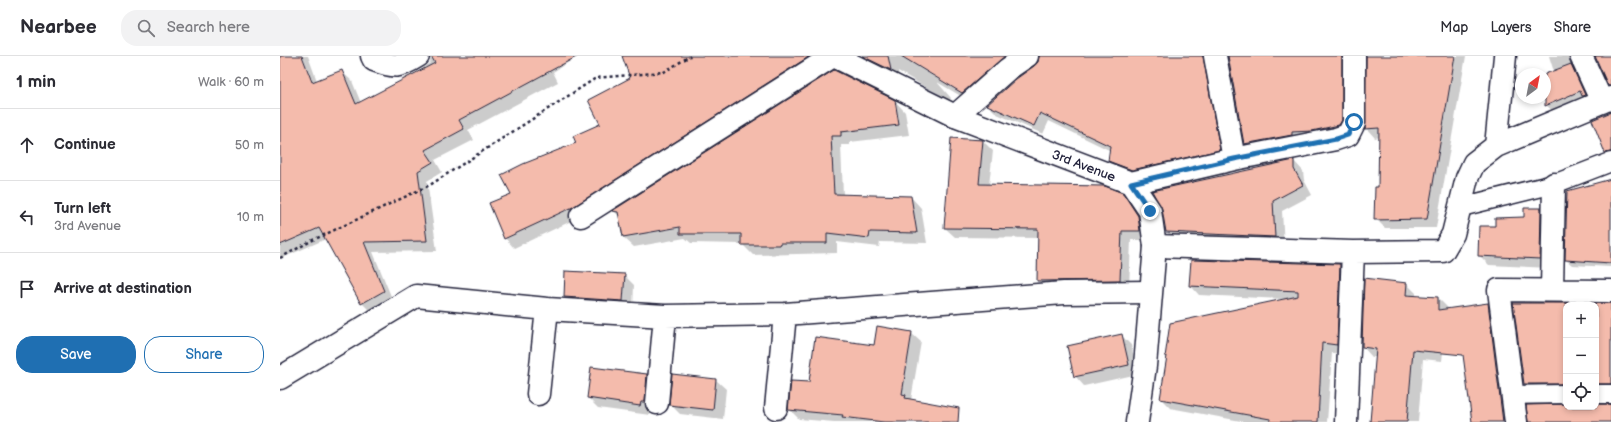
<!DOCTYPE html>
<html lang="en">
<head>
<meta charset="utf-8">
<style>
	:root { --surface:#fff; --page:#f2f2f3; --text:#2b2b33; --muted:#7c7c81; --line:#e1e1e2; --accent:#1f6fb2 }
	body { margin:0; font-family:"Balsamiq Sans",sans-serif; background:var(--page); color:var(--text) }
	.controls { position:absolute; right:12px; bottom:12px; display:grid; overflow:hidden; border-radius:8px; box-shadow:0 2px 6px #0003 }
	.controls button { width:36px; height:36px; display:grid; place-items:center; padding:0; border:0; border-bottom:1px solid var(--line); background:var(--surface); color:var(--text); font:20px sans-serif }
	.compass { position:absolute; left:1235px; top:12px; width:36px; height:36px; border-radius:50%; background:var(--surface); box-shadow:0 2px 6px #0003; rotate:32deg }
	.stop { position:absolute; width:12px; height:12px; margin:-9px; border:3px solid #1f6fb2; border-radius:50%; background:#fff }
	.stop.end { background:#1f6fb2; border-color:#fff; box-shadow:0 1px 4px #0008 }
	.list { margin:0; padding:0; list-style:none }
	h2 { display:flex; justify-content:space-between; align-items:center; height:52px; margin:0; padding:0 16px; font-size:17px }
	h2 small { font-size:13px; font-weight:400; color:var(--muted) }
	.list li { display:grid; grid-template-columns:26px 1fr auto; gap:12px; align-items:center; box-sizing:border-box; height:72px; padding:0 16px; border-top:1px solid var(--line) }
	.list b { display:block; font-size:15px; white-space:nowrap }
	.list p { margin:0; font-size:13px; white-space:nowrap; color:var(--muted) }
	.list em { font-size:13px; font-style:normal; color:var(--muted) }
	.actions { display:flex; gap:8px; padding:12px 16px }
	.actions a { flex:1; padding:9px 0; border:1px solid var(--accent); border-radius:16px; text-align:center; font-size:14px; color:var(--accent) }
	.actions .main { background:var(--accent); color:#fff }
	.icon { flex:none; width:22px; height:22px; fill:none; stroke:currentColor; stroke-width:2; stroke-linecap:round; stroke-linejoin:round }
	.map { position:relative; flex:none; width:1331px; height:366px; overflow:hidden }
	header { display:flex; align-items:center; gap:24px; box-sizing:border-box; height:56px; padding:0 20px; background:var(--surface); border-bottom:1px solid var(--line) }
	header strong { font-size:19px }
	nav { display:flex; gap:22px; margin-inline-start:auto; font-size:14px }
	.search { width:280px; height:36px; background:var(--page); display:flex; align-items:center; gap:10px; box-sizing:border-box; padding:0 14px; border-radius:16px; color:var(--muted); font-size:15px }
	main { display:flex }
	aside { flex:1; background:var(--surface) }
	.map>svg:first-child { display:block }
	.shadow { fill:#0003 }
	.building { fill:#f4bbac; stroke:#22223b }
	.lines { fill:none; stroke-linecap:round; stroke-linejoin:round }
	.lane-casing { stroke:#22223b; stroke-width:21 }
	.street-casing { stroke:#22223b; stroke-width:25 }
	.secondary-casing { stroke:#22223b; stroke-width:25 }
	.path { stroke:#22223b; stroke-width:2.5; stroke-dasharray:3 3; stroke-linecap:butt }
	.lane { stroke:#fff; stroke-width:18 }
	.street { stroke:#fff; stroke-width:22 }
	.secondary { stroke:#fff; stroke-width:22 }
	.route { stroke:#1f6fb2; stroke-width:5 }
	.labels { text-anchor:middle; stroke-width:4; stroke-linejoin:round; paint-order:stroke }
	.street-label { font-size:13px; fill:#22223b; stroke:#fff }
</style>
</head>
<body>
<header>
<strong>Nearbee</strong>
<div class="search"><svg class="icon" aria-label="search" viewBox="0 0 24 24"><circle cx="10" cy="10" r="6"/><path d="M15 15l6 6"/></svg>Search here</div>
<nav><a>Map</a><a>Layers</a><a>Share</a></nav>
</header>
<main>
<aside>
<h2>1 min<small>Walk · 60 m</small></h2>
<ul class="list">
<li><svg class="icon" aria-label="ahead" viewBox="0 0 24 24"><path d="M12 20V5M6 11l6-6 6 6"/></svg><div><b>Continue</b></div><em>50 m</em></li>
<li><svg class="icon" aria-label="left" viewBox="0 0 24 24"><path d="M17 20v-9H6M10 6l-5 5 5 5"/></svg><div><b>Turn left</b><p>3rd Avenue</p></div><em>10 m</em></li>
<li><svg class="icon" aria-label="arrive" viewBox="0 0 24 24"><path d="M6 21V4h12l-3 4 3 4H6"/></svg><div><b>Arrive at destination</b></div></li>
</ul>
<div class="actions"><a class="main">Save</a><a>Share</a></div>
</aside>
<div class="map">
<svg width="1331" height="366" viewBox="0 0 1331 366">
	<rect width="100%" height="100%" fill="#fff"/>
	<filter id="ink" filterUnits="userSpaceOnUse"><feTurbulence type="fractalNoise" baseFrequency=".025" numOctaves="2"/><feDisplacementMap in="SourceGraphic" scale="8" xChannelSelector="R" yChannelSelector="G"/><feConvolveMatrix kernelMatrix="1 2 1 2 8 2 1 2 1" color-interpolation-filters="sRGB"/></filter>
	<g filter="url(#ink)">
		<!-- shadow -->
		<path class="shadow" d="M0 0H28L37 25 61 15 72 25 81 47 124 24 123 22 138 16 150 7 151 0H298L273 16 278 26 188 74 194 84 155 104 162 116 147 125 157 195 93 196 113 245 92 257 82 247 46 183 0 203Z
			M344 0H553L302 160 234 192 225 182 232 139 322 68 351 23Z
			M574 0H748L691 46 657 26 671 42 669 45 618 15 619 22Z
			M760 0H936L948 103 862 123 839 114 829 105 831 95 769 65 763 78 717 58 708 49 759 6Z
			M949 0H1075L1070 74 974 97 965 88Z
			M1087 0H1186L1156 172H1105L1096 163 1099 132 1100 81 1095 82 1086 72Z
			M1269 0H1304L1314 49 1276 58 1266 49 1264 42H1265V19L1274 16Z
			M615 45 625 56 629 79 570 86V89H561L563 139 631 141 641 152 647 187 600 186 599 191 557 186V197L473 199 462 188 411 187 405 182 354 191 343 181 340 161 334 155Z
			M672 83 703 85 713 95 709 129 842 138 852 148 867 170 869 184H851L849 233 768 234 758 224 759 182 675 181 665 172Z
			M1014 105 1023 115 1024 124 1032 139 1002 155 1004 190 896 185 887 176Z
			M1331 124V211L1292 209 1286 204Z
			M1261 153 1270 163 1269 212 1209 209 1199 199 1216 171 1245 162Z
			M1060 209 1069 219 1066 298 1052 297 1047 366H966L890 352 881 343 888 302 886 300 1004 243 919 239 910 229Z
			M344 219 354 229 353 254 295 250 285 241Z
			M1127 228 1136 237V241L1158 242 1168 252 1162 305 1143 303 1138 366H1090L1096 301H1092L1083 291Z
			M1208 248 1213 253 1228 366H1194Z
			M1234 248H1331V333L1316 336V249H1286V333H1250L1245 328Z
			M631 277 641 286 631 344 655 366H554L519 363 509 353 530 328Z
			M841 279 851 289 858 318 804 330 795 320Z
			M367 319 376 329 370 359 318 352 308 342Z
			M436 324 446 333 443 363 400 358 390 348Z"/>
		<!-- building -->
		<path class="building" d="M0 0H22L32 26 62 14 76 48 155 7 151 0H298L179 64 184 73 145 94 153 106 138 115 147 185 84 186 104 235 81 248 39 172 0 189Z
			M342 0H530L293 151 224 183 209 147 231 138 221 119 243 108 296 87 293 80 320 68 308 44 350 22Z
			M582 0H608L611 14Z
			M621 0H725L682 37Z
			M759 0H923L940 94 852 114 828 105 830 90 760 57 754 70 707 49 736 23 754 10 758 6Z
			M948 0H1062V64L1059 69 1032 75 1012 76V79L964 88Z
			M1086 0H1175L1147 163 1094 164 1095 131H1098L1099 72 1085 73Z
			M1315 0H1331V30H1328Z
			M1291 8 1305 39 1302 40 1300 35 1265 50V18Z
			M554 14 615 44 619 69 561 76V80H551L554 138 631 140 637 177 590 176 589 182 547 177V187H500L499 189H461V178H400V171L343 181 338 156 332 155Z
			M1331 56V96L1325 97 1312 64Z
			M671 82 703 84 699 128 825 130 843 137 858 160 860 175H842L840 224 757 225 758 173 664 172Z
			M1014 104V113L1023 129 993 145 995 181 886 176 882 153 872 135Z
			M1331 123V207L1285 204 1287 135Z
			M1244 152H1261L1260 203 1198 200 1199 170H1215V162L1244 161Z
			M911 204 1060 208 1057 289 1042 287 1038 366H990V363L880 343 887 300 885 301 890 267 1018 240V235L909 230Z
			M285 215 345 218 343 245 284 241Z
			M1084 222 1127 227 1126 239 1158 241V254L1208 247 1223 366H1192L1183 299 1133 294 1127 366H1090L1096 293 1082 291Z
			M1233 247H1331V328H1316V249H1286V328H1244Z
			M597 270 632 276 622 338 626 339 625 342 679 352 678 366H604L562 361 563 359 508 354 511 325 529 326 535 281 594 289Z
			M842 278 849 309 794 321 787 290Z
			M311 311 367 318 365 346H361L360 350 307 342Z
			M392 318 436 323 433 354 389 349Z
			M1286 348V351H1316V348H1331V366H1248L1246 349Z"/>
		<g class="lines">
			<!-- lane casing -->
			<g class="lane-casing">
				<path id="lane" d="M1181 151 1274 128 1331 106
					M1316 338H1331
					M1232 339 1286 338"/>
			</g>
			<!-- street casing -->
			<g class="street-casing">
				<path id="street" d="M92 0 94 4C115 12 119 12 138 0
					M935 0 954 103
					M1301 0 1322 46
					M675 60 728 13 747 0
					M1216 90 1225 0
					M851 127 954 103 1056 83 1068 79 1074 67V0
					M301 160 553 0
					M875 190 1073 196 1163 195 1173 178 1187 122 1194 107 1216 90 1331 42
					M1272 234 1274 128
					M0 322 136 240 267 253 385 260 505 258 784 237 870 236
					M258 338 267 253
					M377 347 385 260
					M496 352 505 258
					M1066 366 1073 196
					M1236 366 1219 234 1331 235"/>
			</g>
			<!-- secondary casing -->
			<g class="secondary-casing">
				<path id="secondary" d="M554 0 675 60 851 127 870 155 875 190 865 310 857 366"/>
			</g>
			<!-- path -->
			<path class="path" d="M0 202 31 185 150 129 316 22 384 16 410 0"/>
			<!-- lane -->
			<use href="#lane" class="lane"/>
			<!-- street -->
			<use href="#street" class="street"/>
			<!-- secondary -->
			<use href="#secondary" class="secondary"/>
		</g>
	</g>
	<g class="lines" filter="url(#ink)">
		<!-- route -->
		<path class="route" d="M870 155 851 127 954 103 1056 83 1068 79 1074 66"/>
	</g>
	<g class="labels">
		<!-- street labels -->
		<g class="street-label">
			<text transform="translate(804 109) rotate(21)" y="5">3rd Avenue</text>
		</g>
	</g>
</svg>
<div class="controls">
<button>+</button>
<button>−</button>
<button><svg class="icon" aria-label="locate" viewBox="0 0 24 24"><circle cx="12" cy="12" r="6"/><path d="M12 2v4M12 18v4M2 12h4M18 12h4"/></svg></button>
</div>
<svg class="compass" viewBox="-18 -18 36 36"><path d="M0-13l5 13h-10z" fill="#e53935"/><path d="M0 13l5-13h-10z" fill="#7c7c81"/></svg>
<div class="stop" style="left:1074px;top:66px"></div>
<div class="stop end" style="left:870px;top:155px"></div>
</div>
</main>
</body>
</html>
